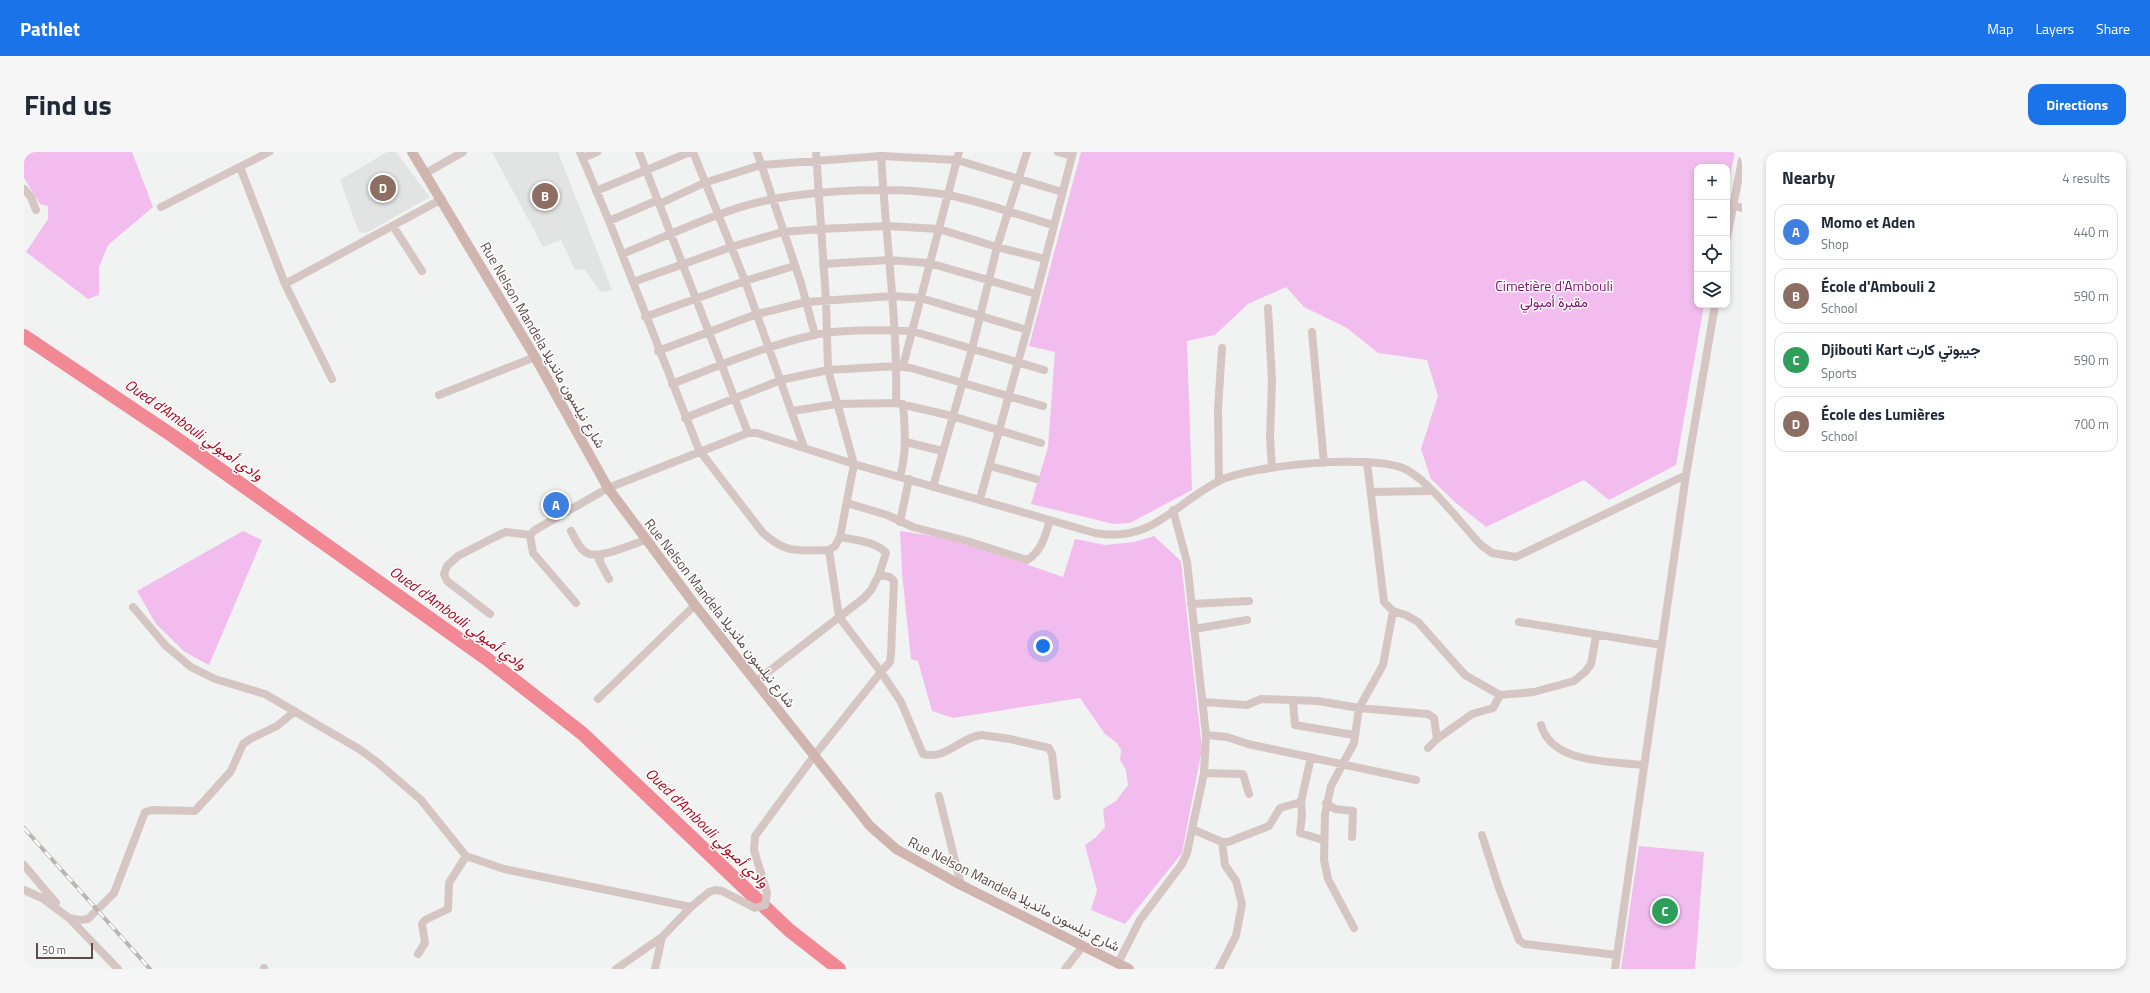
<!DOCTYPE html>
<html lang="en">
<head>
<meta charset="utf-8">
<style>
	:root { --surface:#fff; --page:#f6f6f7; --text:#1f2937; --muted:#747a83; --line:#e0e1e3; --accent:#1a73e8 }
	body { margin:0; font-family:"Titillium Web",Vazirmatn,sans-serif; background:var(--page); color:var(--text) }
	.controls { position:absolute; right:12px; top:12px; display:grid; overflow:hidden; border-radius:8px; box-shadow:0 2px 6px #0003 }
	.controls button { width:36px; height:36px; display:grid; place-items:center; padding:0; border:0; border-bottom:1px solid var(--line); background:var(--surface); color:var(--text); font:20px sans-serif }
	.scale { position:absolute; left:12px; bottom:10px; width:57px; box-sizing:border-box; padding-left:4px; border:2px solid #5f4b47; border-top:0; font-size:11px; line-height:14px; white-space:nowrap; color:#5f4b47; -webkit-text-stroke:3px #fff; paint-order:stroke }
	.you { position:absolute; left:1019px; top:494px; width:14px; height:14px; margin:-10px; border:3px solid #fff; border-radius:50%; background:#1a73e8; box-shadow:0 0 0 6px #1a73e833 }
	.badge { display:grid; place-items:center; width:26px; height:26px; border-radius:50%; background:var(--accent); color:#fff; font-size:13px; font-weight:700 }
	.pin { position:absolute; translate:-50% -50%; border:2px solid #fff; box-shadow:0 1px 4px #0006 }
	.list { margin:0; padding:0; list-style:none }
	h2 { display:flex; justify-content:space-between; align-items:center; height:52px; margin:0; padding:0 16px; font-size:17px }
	h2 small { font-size:13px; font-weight:400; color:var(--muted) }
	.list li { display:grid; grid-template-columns:26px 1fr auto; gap:12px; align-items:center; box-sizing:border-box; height:56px; margin:0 8px 8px; padding:0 8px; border:1px solid var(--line); border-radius:12px }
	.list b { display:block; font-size:15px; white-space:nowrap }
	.list p { margin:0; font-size:13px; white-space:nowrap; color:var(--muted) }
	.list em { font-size:13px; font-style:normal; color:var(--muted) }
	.icon { flex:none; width:22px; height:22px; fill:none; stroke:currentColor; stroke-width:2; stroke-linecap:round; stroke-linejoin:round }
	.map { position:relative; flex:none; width:1718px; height:817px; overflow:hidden; border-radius:12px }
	header { display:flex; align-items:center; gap:24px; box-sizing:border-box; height:56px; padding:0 20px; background:var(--accent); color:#fff }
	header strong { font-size:19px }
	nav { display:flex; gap:22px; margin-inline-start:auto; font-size:14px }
	.intro { display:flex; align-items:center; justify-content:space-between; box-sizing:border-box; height:96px; padding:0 24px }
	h1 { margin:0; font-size:28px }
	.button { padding:10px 18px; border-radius:12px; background:var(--accent); color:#fff; font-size:14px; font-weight:700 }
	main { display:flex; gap:24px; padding:0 24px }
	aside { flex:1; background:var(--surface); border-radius:12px; box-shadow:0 2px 6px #0003 }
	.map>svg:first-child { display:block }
	.education { fill:#e2e4e3 }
	.green { fill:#f2bdee }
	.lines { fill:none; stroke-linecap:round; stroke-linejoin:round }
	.river { stroke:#f18894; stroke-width:14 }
	.minor { stroke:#d6c6c3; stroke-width:8 }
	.major { stroke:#d0b5af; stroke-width:10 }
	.rail-casing { stroke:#bbb5b2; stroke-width:4 }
	.rail { stroke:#fff; stroke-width:2.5; stroke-dasharray:8; stroke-linecap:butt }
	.labels { text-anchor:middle; stroke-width:3; stroke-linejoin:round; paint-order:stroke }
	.park-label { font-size:14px; fill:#861271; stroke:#fff }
	.street-label { font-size:14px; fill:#5f4b47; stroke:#fff }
	.water-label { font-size:15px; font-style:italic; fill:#b50418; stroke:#fff }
</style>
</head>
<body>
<header>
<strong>Pathlet</strong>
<nav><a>Map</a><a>Layers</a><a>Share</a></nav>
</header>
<div class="intro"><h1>Find us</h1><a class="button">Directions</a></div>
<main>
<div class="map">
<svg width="1718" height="817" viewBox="0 0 1718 817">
	<rect width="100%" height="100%" fill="#f0f3f2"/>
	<!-- education -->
	<path class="education" d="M363 0H372L406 45 342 81 335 80 316 28Z
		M468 0H534L588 138 577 140 560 117 551 118 537 88 519 95Z"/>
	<!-- green -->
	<path class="green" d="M0 0H108L129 55 84 93 75 115V143L64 147 2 100 24 67V54L16 52 0 26Z
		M1057 0H1711L1703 38V15H1673V153H1680L1652 313 1585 348 1560 328 1462 375 1432 351 1407 327 1397 297 1414 244 1403 208 1354 201 1323 176 1280 155 1262 135 1224 152 1191 183 1163 189 1168 338 1106 371 1090 372 1007 352 1024 295 1031 200 1005 194Z
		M219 379 238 388 185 513 161 500 132 472 113 439Z
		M876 379 930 387 1039 425 1051 387 1081 393 1110 390 1130 384 1157 409 1178 597 1158 701 1101 772 1067 758 1073 738 1061 693 1071 686 1081 675 1079 657 1092 649 1104 633 1102 618 1096 608 1097 598 1093 591 1081 582 1056 546 929 566 908 559 894 509 887 507 878 421Z
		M1615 694 1680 700 1671 817H1597Z"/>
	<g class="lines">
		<!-- river -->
		<path class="river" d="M0 184 149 284 463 507 559 582 765 778 815 817"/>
		<!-- minor -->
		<path class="minor" d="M556 0 585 69 675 298 739 381C764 403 774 398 805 398L811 394 816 385 830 312 804 218 802 148 792 0
			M615 0 724 281
			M669 0 721 129 780 295
			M733 0 777 131 791 183
			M857 0C861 84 874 167 872 251
			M1034 0 1048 4
			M559 6 573 0
			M216 15 261 132 308 227
			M402 21 439 0
			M0 37 7 45 12 58
			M572 39 666 0
			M635 52 680 31 737 13 857 4 933 8 1038 40
			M1709 53 1718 56
			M137 55 245 0
			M585 69 634 48
			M369 74 398 119
			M1703 86 1718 8
			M598 102C647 83 697 57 749 47 798 38 875 34 924 43 959 50 995 63 1029 73
			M799 112 865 108 905 111 1012 142
			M609 130 707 95 758 80 797 77 863 74 915 77 973 95 1021 107
			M261 132 418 47
			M1244 156 1248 228 1246 285 1248 316
			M621 165 721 129 770 114
			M1288 180 1300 311
			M634 199 733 162 782 150 869 144 897 146 1003 178
			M879 214 935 0
			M648 232C694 214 741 194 790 183 817 177 859 178 888 179L1020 218
			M415 243 511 205
			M768 259 813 252 872 251 928 264 1017 291
			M661 266 757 228 804 218 873 214 887 216 1019 254
			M882 290 918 299
			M1343 310 1360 450 1369 459 1382 463 1394 470 1441 523 1476 543 1510 540 1550 529 1561 520 1567 512 1572 484
			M966 314 1012 327
			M876 325C883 300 881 277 879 252
			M1195 329 1194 257 1198 196
			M909 335 948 197 973 95 1003 0
			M1347 340 1406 339
			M956 347 1003 178 1049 0
			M823 351 863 363 889 375 943 389 1003 408C1018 399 1021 384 1026 368
			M876 370 885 327
			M547 379C551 386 555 397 563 401 575 408 608 392 622 388
			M577 404 575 408 585 427
			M855 423 866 425 870 429 867 502 866 510 857 520 877 550 899 602C923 608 936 585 958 583L986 587 1025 596 1028 602 1033 644
			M552 451 509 401 506 383 511 378 584 336 724 281H733L830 312 1071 381C1129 391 1148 353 1195 329 1226 313 1353 301 1383 318 1408 332 1437 372 1457 393L1468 401 1492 405 1662 323
			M1167 452 1225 449
			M109 455 142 494 167 515 191 527 241 542 335 597 353 610 397 648 442 704 480 717 667 755
			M466 462 423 429 420 422 423 414 434 404 473 384 482 380 506 383
			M1495 470 1637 493
			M1170 477 1223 468
			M731 530 840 446 847 438 855 423 862 401C852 389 830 388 816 385
			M574 547 671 453
			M1269 549 1271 573 1330 583
			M1179 550 1223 553 1237 547 1294 549 1335 556 1404 562 1410 566 1413 587
			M1517 573C1528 612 1586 609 1620 613
			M1182 583 1203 585 1224 592 1392 628
			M1404 596 1413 587 1448 562 1469 556 1476 543
			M1180 621 1219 622 1225 642
			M915 644 937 733
			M1277 650 1278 662 1276 681 1299 688
			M1302 651 1311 657 1329 659 1328 685
			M1168 677 1198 690H1204L1245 674 1256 656 1277 650 1287 605
			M1458 683 1475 736 1495 788 1500 792 1509 793 1593 803
			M0 713 32 751
			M0 738 18 746 45 766 56 768 64 767 90 741 121 660 128 658 171 659 207 619 219 592 226 587 253 574 271 559
			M46 767 94 817
			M1330 776 1304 727 1300 708 1301 662 1307 634 1330 591 1335 556 1359 513 1369 459
			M394 802 401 791 398 772 401 768 424 757 425 731 442 704
			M1094 811 1116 768 1158 712 1163 701 1180 621 1182 583 1163 410 1149 358
			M240 816V817
			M592 817 638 785 667 755 685 740 691 738 698 739 731 756 741 753 743 741 730 698 731 684 790 604 857 520 815 465 805 398
			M631 817 638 785
			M1041 817 1059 794
			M1195 817 1212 784 1218 752 1212 729 1201 713 1198 690
			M1591 817 1662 323 1691 153"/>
		<!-- major -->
		<path class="major" d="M388 0 511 205 584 336 671 453 846 674 872 697 933 731 1105 817"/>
		<!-- rail casing -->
		<g class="rail-casing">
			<path id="rail" d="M0 676 126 817"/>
		</g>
		<!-- rail -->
		<use href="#rail" class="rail"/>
	</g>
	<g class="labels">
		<!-- park labels -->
		<g class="park-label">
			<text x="1530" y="139">Cimetière d'Ambouli<tspan x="1530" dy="16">مقبرة أمبولي</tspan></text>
		</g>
		<!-- street labels -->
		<g class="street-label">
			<text transform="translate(519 193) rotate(60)" y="5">Rue Nelson Mandela شارع نيلسون مانديلا</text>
			<text transform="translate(696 461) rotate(52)" y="5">Rue Nelson Mandela شارع نيلسون مانديلا</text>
			<text transform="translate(990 742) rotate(27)" y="5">Rue Nelson Mandela شارع نيلسون مانديلا</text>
		</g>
		<!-- water labels -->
		<g class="water-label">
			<text transform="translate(170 278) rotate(35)" y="5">Oued d'Ambouli وادي أمبولي</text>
			<text transform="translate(434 466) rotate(36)" y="5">Oued d'Ambouli وادي أمبولي</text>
			<text transform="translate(683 676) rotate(44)" y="5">Oued d'Ambouli وادي أمبولي</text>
		</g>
	</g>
</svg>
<div class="controls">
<button>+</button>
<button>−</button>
<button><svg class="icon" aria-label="locate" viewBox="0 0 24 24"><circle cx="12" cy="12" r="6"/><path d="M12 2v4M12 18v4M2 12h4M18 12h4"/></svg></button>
<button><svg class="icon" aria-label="layers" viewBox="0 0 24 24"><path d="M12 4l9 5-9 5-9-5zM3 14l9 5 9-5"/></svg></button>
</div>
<div class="scale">50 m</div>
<div class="you"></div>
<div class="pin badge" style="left:532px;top:353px;background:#3f7fe0">A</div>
<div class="pin badge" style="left:521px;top:44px;background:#8d6e63">B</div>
<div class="pin badge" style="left:1641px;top:759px;background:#2e9e5b">C</div>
<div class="pin badge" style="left:359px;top:36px;background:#8d6e63">D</div>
</div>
<aside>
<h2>Nearby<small>4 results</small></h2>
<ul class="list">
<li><span class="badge" style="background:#3f7fe0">A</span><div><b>Momo et Aden</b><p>Shop</p></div><em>440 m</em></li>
<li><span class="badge" style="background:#8d6e63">B</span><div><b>École d'Ambouli 2</b><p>School</p></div><em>590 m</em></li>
<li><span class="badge" style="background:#2e9e5b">C</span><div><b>Djibouti Kart جيبوتي كارت</b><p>Sports</p></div><em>590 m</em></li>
<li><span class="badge" style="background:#8d6e63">D</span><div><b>École des Lumières</b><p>School</p></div><em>700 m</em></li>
</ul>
</aside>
</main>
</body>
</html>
